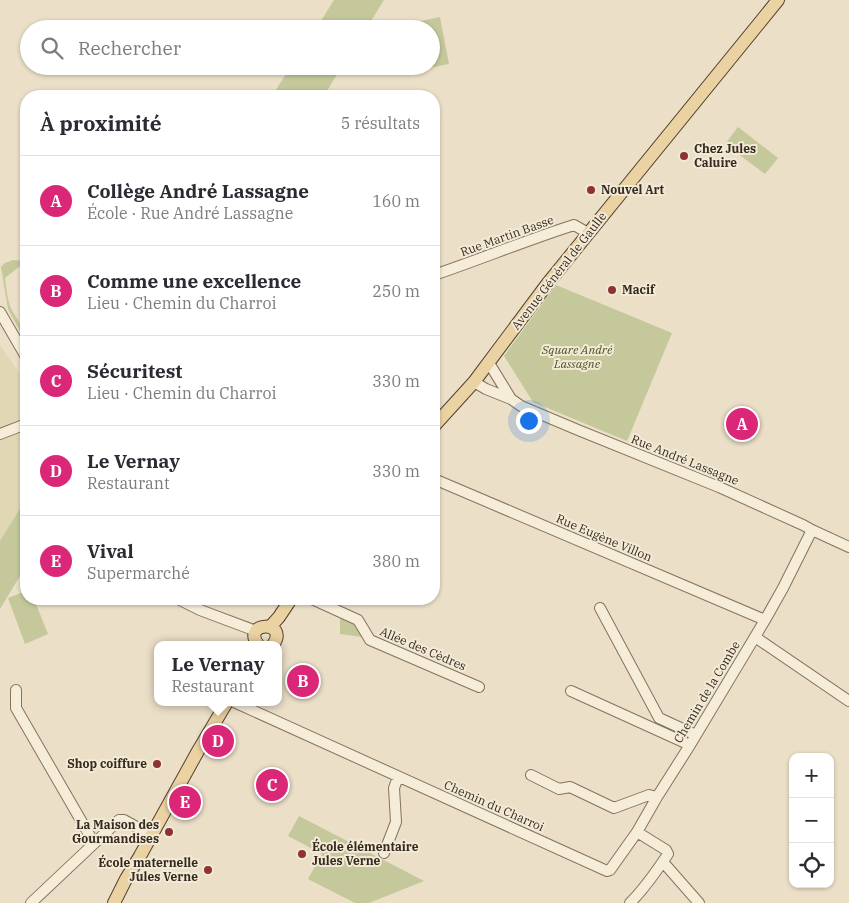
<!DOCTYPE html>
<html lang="fr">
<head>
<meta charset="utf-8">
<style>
	:root { --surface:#fff; --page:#f2f2f3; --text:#2b2b33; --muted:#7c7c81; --line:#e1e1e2; --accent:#db2777 }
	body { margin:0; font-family:"IBM Plex Serif",serif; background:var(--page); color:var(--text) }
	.controls { position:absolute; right:15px; bottom:15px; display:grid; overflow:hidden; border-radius:10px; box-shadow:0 1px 4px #0004 }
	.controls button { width:45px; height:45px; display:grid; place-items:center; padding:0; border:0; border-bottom:1px solid var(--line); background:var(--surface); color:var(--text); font:25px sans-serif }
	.you { position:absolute; left:528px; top:420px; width:18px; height:18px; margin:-12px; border:4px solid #fff; border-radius:50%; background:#1a73e8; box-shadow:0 0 0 8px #1a73e833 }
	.badge { display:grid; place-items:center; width:32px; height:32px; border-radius:50%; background:var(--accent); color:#fff; font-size:16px; font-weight:700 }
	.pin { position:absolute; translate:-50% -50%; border:2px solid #fff; box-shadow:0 1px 5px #0006 }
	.popup { position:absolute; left:154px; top:641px; width:128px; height:65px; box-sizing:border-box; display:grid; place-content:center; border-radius:10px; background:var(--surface); filter:drop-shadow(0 1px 4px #0005); font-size:16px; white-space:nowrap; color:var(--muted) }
	.popup b { font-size:19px; color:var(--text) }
	.popup::after { content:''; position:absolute; left:50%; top:100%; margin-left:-10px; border:10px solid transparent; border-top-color:var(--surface) }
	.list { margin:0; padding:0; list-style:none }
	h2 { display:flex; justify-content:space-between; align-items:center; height:65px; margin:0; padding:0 20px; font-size:21px }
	h2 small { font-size:16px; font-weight:400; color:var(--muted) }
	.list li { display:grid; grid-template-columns:32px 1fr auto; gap:15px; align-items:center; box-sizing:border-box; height:90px; padding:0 20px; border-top:1px solid var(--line) }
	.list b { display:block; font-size:19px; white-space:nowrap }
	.list p { margin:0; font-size:16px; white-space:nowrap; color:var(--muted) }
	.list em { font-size:16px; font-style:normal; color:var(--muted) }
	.icon { flex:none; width:28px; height:28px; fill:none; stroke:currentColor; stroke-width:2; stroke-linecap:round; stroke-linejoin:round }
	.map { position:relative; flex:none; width:849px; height:903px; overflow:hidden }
	.search { position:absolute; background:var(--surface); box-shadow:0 1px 4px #0004; left:20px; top:20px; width:420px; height:55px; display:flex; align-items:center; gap:12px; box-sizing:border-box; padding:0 18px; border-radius:28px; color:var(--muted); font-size:19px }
	.panel { position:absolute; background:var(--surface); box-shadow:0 1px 4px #0004; left:20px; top:90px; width:420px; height:515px; border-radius:20px }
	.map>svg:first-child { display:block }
	.farmland { fill:#e0d8b5 }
	.green { fill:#c4c89b }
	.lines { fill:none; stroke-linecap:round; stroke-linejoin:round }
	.minor-casing { stroke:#85725d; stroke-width:12 }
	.major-casing { stroke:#534031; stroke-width:14 }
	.minor { stroke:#f6edd9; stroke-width:10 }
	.major { stroke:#ebd2a2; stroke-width:12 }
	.poi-dot { fill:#8f3235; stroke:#f3ead6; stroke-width:2 }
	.labels { text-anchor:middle; stroke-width:4; stroke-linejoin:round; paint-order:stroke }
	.poi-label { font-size:12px; font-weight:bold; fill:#362a20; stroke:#f3ead6; text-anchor:start }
	.street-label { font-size:12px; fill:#362a20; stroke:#f3ead6 }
	.park-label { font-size:12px; font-style:italic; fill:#485128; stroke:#f3ead6 }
</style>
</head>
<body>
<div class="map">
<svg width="849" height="903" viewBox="0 0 849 903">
	<rect width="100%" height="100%" fill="#ebdfc7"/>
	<!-- farmland -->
	<path class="farmland" d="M0 345 26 383V417L0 427Z
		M24 430 26 436V499L0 542V439Z"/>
	<!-- green -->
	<path class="green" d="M334 0H384L366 29H316Z
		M440 17 449 64 425 69 424 66H431V29H417L416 22Z
		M291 66H342L324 96H272Z
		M738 127 778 158 765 174 725 144Z
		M13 260 26 261V264L24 263 5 278C6 287 7 297 10 306 15 318 26 328 26 342L8 309 1 267 5 263Z
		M556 285 672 333 627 441 533 402 504 356Z
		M26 499V566L0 609V541Z
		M26 591V599H34L48 634 25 644 8 598Z
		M340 617 354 623 362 637 340 634Z
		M299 816 424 881 369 903H355L308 879 322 854 288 836Z"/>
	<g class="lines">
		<!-- minor casing -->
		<g class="minor-casing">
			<path id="minor" d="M434 275C481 259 527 240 574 225L588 233
				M0 312 26 357
				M489 363 511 399
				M474 382 486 389 511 399 521 406 578 430 719 487 803 525 812 530 849 547
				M0 434 26 424
				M434 479 765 620
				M178 599 200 610 256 631
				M312 599 358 620 370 640 479 687
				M600 608 659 718 696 735
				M755 637 849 701
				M16 690V708L94 843
				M571 691 690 745
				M234 702 607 871 610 870 637 832 666 850 668 854C656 872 645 888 630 903
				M531 775 559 789 570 787 614 808 649 795 657 797
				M637 832 657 797 690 745 765 620 783 588 812 530
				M384 853 396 822 394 788 398 777
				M663 862 699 903
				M31 903 119 820H124L151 835"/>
		</g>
		<!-- major casing -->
		<g class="major-casing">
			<path id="major" d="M434 426 474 382 548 283 778 0
				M270 627 279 617 291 599
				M258 645C241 621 290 620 273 645
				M114 903 126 879 140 856 198 751 227 702"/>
		</g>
		<!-- minor -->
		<use href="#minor" class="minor"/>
		<!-- major -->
		<use href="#major" class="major"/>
	</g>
	<!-- markers -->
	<g class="poi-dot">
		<circle cx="684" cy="156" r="5"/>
		<circle cx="591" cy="190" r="5"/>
		<circle cx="612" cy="290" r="5"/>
		<circle cx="157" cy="764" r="5"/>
		<circle cx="169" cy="832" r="5"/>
		<circle cx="302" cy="854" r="5"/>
		<circle cx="208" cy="870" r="5"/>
	</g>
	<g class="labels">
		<!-- poi labels -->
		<g class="poi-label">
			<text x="694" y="153">Chez Jules<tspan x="694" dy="14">Caluire</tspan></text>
			<text x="601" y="194">Nouvel Art</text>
			<text x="622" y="294">Macif</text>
			<text x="147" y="768" text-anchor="end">Shop coiffure</text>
			<text x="159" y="829" text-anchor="end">La Maison des<tspan x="159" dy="14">Gourmandises</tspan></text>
			<text x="312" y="851">École élémentaire<tspan x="312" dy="14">Jules Verne</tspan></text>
			<text x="198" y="867" text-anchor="end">École maternelle<tspan x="198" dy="14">Jules Verne</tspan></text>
		</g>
		<!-- street labels -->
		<g class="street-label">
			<text transform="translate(507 236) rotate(-20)" y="4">Rue Martin Basse</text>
			<text transform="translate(559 271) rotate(-52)" y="4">Avenue Général de Gaulle</text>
			<text transform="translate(685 460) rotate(22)" y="4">Rue André Lassagne</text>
			<text transform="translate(604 538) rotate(23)" y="4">Rue Eugène Villon</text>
			<text transform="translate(423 649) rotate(23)" y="4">Allée des Cèdres</text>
			<text transform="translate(707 692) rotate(-59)" y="4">Chemin de la Combe</text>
			<text transform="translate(494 806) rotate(24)" y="4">Chemin du Charroi</text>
		</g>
		<!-- park labels -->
		<g class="park-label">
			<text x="577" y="354">Square André<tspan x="577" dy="14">Lassagne</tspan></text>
		</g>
	</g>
</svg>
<div class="controls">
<button>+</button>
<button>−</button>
<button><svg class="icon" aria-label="locate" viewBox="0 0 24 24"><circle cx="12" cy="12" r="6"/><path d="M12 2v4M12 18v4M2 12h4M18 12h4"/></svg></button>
</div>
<div class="you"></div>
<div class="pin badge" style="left:742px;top:424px">A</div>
<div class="pin badge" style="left:303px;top:681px">B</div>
<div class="pin badge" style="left:272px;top:785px">C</div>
<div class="pin badge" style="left:218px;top:741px">D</div>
<div class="popup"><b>Le Vernay</b>Restaurant</div>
<div class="pin badge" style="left:185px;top:802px">E</div>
<div class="search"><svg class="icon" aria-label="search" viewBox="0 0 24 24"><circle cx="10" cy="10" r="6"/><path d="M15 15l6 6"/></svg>Rechercher</div>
<section class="panel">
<h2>À proximité<small>5 résultats</small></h2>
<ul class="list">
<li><span class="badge">A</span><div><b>Collège André Lassagne</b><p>École · Rue André Lassagne</p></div><em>160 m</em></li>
<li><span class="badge">B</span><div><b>Comme une excellence</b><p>Lieu · Chemin du Charroi</p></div><em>250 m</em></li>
<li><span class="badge">C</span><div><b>Sécuritest</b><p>Lieu · Chemin du Charroi</p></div><em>330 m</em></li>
<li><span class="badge">D</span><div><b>Le Vernay</b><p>Restaurant</p></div><em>330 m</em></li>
<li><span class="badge">E</span><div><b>Vival</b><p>Supermarché</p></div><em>380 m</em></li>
</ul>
</section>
</div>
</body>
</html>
